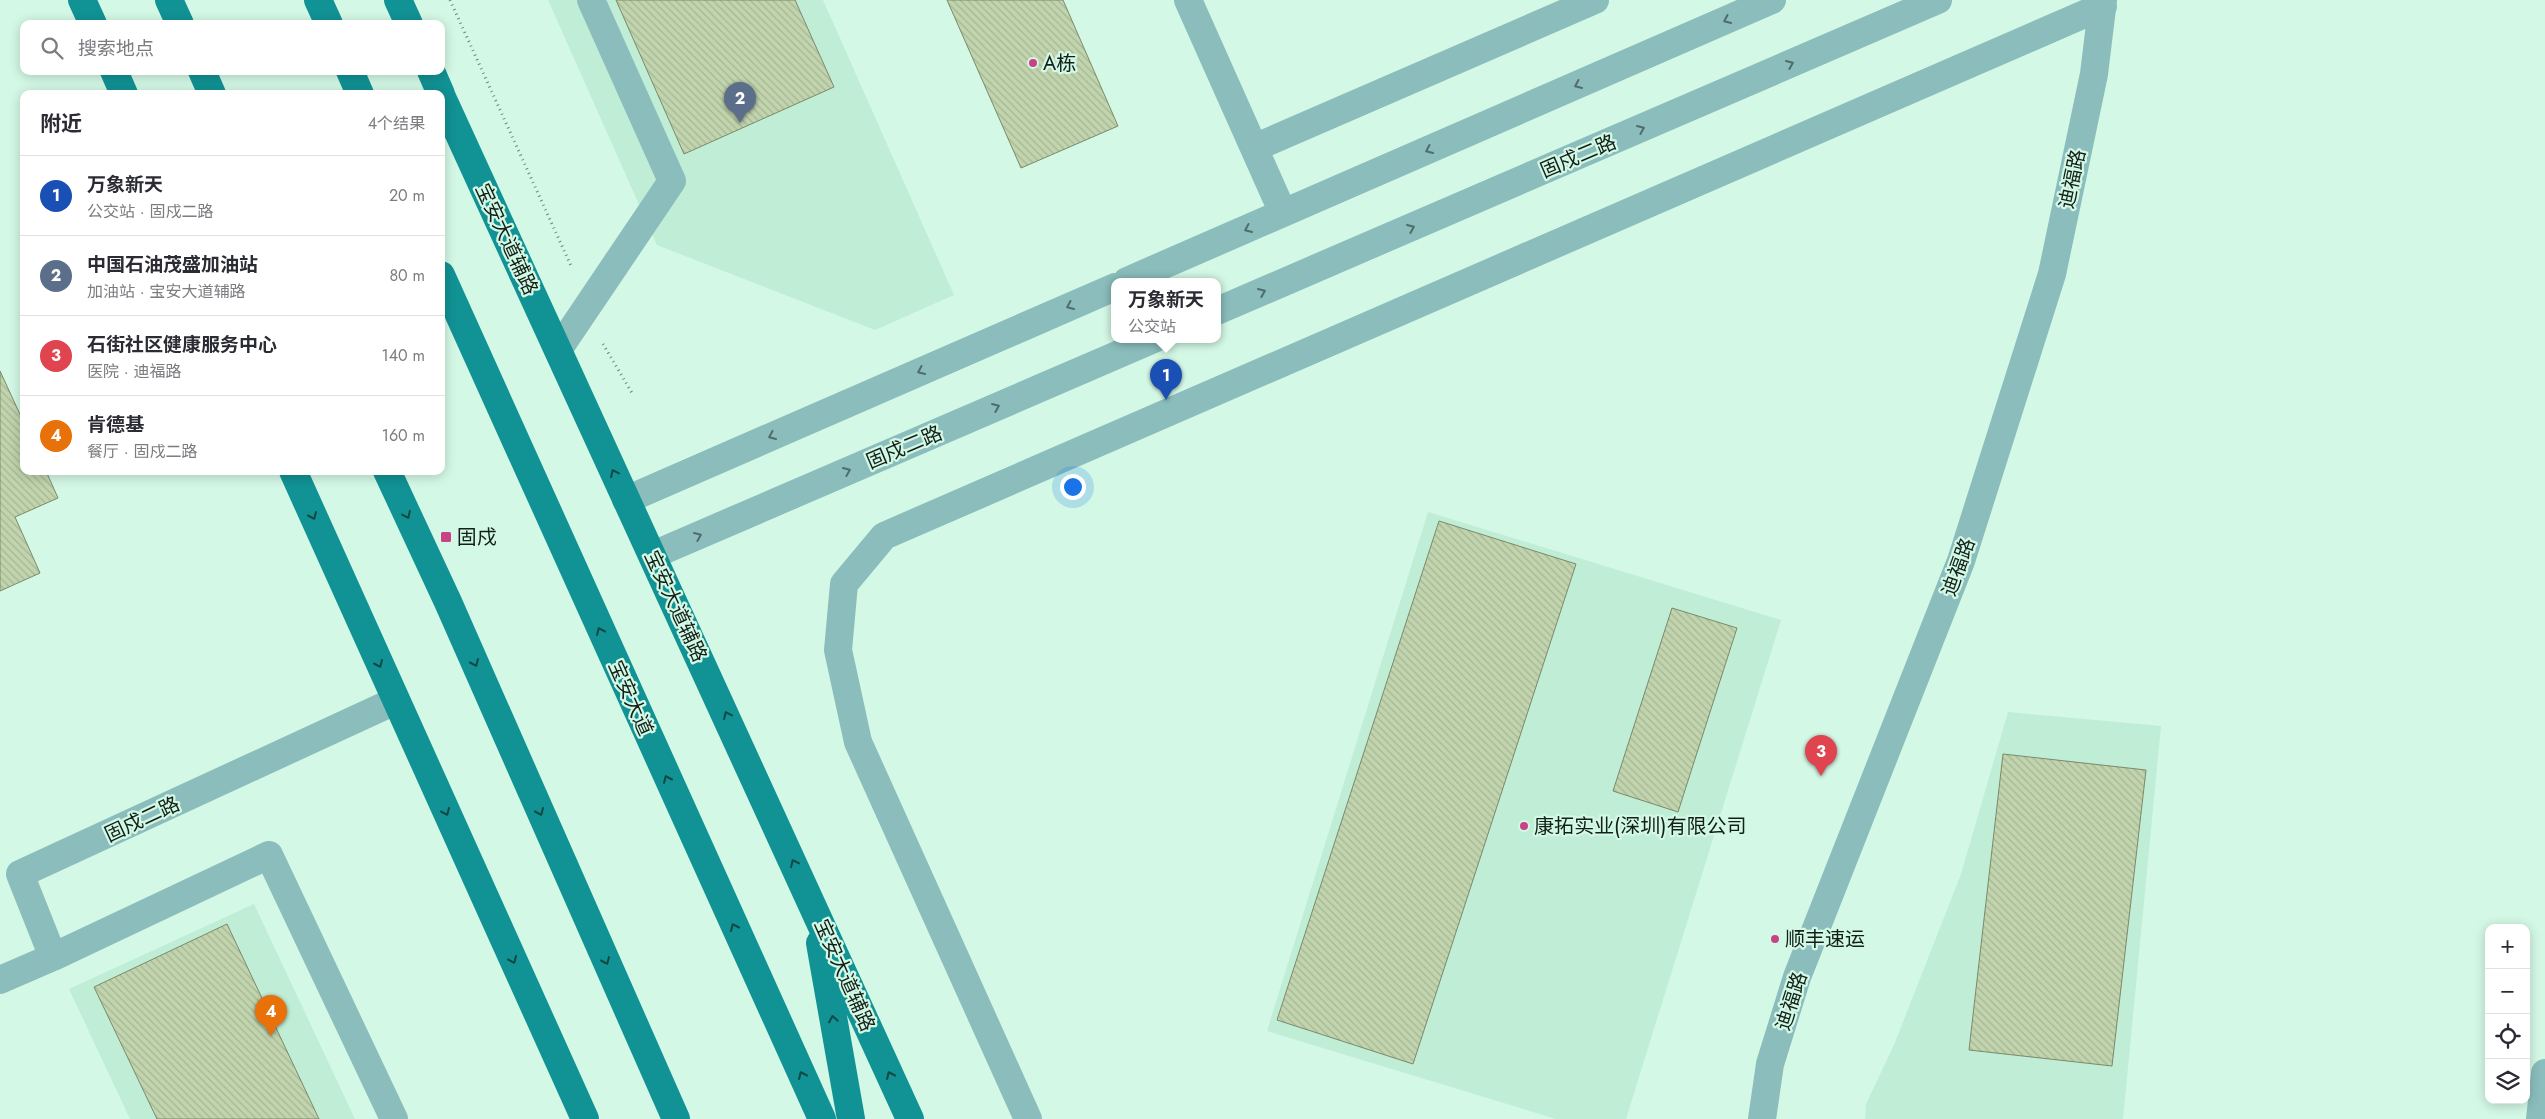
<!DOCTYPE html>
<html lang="zh">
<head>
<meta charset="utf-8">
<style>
	:root { --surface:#fff; --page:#f2f2f3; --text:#2b2b33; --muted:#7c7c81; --line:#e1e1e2; --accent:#0b8043 }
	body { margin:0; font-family:Jost,"Noto Sans SC",sans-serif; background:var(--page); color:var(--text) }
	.controls { position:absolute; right:15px; bottom:15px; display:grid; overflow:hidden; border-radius:10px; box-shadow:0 2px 12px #0003 }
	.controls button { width:45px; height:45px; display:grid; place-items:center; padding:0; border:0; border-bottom:1px solid var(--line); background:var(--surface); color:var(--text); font:25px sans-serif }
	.you { position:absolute; left:1072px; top:486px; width:18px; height:18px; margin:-12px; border:4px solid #fff; border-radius:50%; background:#1a73e8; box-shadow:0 0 0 8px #1a73e833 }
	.badge { display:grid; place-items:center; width:32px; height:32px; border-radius:50%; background:var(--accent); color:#fff; font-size:16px; font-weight:700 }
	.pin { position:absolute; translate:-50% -41px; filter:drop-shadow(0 1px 2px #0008) }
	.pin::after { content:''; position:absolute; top:26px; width:18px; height:15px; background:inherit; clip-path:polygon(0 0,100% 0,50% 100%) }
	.popup { position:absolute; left:1111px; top:278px; width:110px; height:65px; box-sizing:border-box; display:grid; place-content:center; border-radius:10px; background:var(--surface); filter:drop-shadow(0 1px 4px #0005); font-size:16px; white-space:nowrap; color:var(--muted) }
	.popup b { font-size:19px; color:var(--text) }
	.popup::after { content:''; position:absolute; left:50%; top:100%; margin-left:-10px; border:10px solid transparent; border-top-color:var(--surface) }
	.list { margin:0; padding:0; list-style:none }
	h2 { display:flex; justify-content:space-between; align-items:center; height:65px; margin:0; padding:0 20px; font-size:21px }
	h2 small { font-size:16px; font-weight:400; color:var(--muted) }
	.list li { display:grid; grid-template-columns:32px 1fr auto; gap:15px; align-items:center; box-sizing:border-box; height:80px; padding:0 20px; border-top:1px solid var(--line) }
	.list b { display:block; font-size:19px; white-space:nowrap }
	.list p { margin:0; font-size:16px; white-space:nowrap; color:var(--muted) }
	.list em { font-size:16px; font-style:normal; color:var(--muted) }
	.icon { flex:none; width:28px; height:28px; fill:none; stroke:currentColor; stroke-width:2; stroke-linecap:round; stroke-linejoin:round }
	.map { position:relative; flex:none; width:2545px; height:1119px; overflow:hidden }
	.search { position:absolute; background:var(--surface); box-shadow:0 2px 12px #0003; left:20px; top:20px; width:425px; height:55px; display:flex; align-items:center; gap:12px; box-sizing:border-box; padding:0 18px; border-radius:10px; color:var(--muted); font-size:19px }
	.panel { position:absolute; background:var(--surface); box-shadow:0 2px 12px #0003; left:20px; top:90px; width:425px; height:385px; border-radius:10px }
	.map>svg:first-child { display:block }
	.built { fill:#c0edd6 }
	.building { fill:url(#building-back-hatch); stroke:#7b896b }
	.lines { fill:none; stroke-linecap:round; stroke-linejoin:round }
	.path { stroke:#70897c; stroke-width:3; stroke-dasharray:1 4; stroke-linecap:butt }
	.minor { stroke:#8bbdbd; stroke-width:28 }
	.major { stroke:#119294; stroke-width:28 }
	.oneway { stroke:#4e6e6b }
	.oneway2 { stroke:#124844 }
	.poi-dot { fill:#c84386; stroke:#d3f8e5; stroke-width:2 }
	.labels { text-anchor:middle; stroke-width:4.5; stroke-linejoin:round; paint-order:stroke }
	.poi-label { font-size:20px; fill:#122019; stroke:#d3f8e5; text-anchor:start }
	.street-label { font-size:20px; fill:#122019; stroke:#d3f8e5 }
</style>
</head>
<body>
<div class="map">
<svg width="2545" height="1119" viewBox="0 0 2545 1119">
	<defs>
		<pattern id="building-back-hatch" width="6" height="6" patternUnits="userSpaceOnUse" patternTransform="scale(1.25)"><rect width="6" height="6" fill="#c1d4ad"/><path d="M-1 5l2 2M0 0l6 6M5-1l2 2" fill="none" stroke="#a5b694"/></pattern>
	</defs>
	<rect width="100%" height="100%" fill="#d3f8e5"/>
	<!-- built -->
	<path class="built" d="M548 0H823L954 295 875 330 657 245Z
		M1428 512 1781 620 1626 1119H1556L1267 1031Z
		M2008 712 2161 726 2123 1119H1865L1866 1104 1894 1045 1961 874Z
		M254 904 355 1119H130L69 989Z"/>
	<!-- building -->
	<path class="building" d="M616 0H795L834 87 684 154Z
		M947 0H1063L1118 126 1021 168Z
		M0 371 24 423V471H46L58 498 15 517 40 573 0 591Z
		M1439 521 1576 564 1413 1064 1277 1020Z
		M1672 608 1737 628 1678 812 1613 791Z
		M2003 754 2146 770 2112 1066 1969 1050Z
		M227 924 319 1119H157L94 987Z"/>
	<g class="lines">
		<!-- path -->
		<path class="path" d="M450 0 572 268
			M603 344 632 393"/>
		<!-- minor -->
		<path class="minor" d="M1188 0 1283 213
			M1254 148 1595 0
			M1127 281 1772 0
			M1217 311 1938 0
			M558 350 672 181 591 0
			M626 500 1115 287
			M653 555 1154 339
			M53 957 269 855 394 1119
			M0 980 53 957 20 874 395 701
			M1028 1119 858 742 838 650 844 584 884 536 2103 6
			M1762 1119 1770 1064 1797 977 1961 561 2052 274 2094 74 2103 0
			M2540 1119 2545 1073"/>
		<!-- major -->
		<path class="major" d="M82 0 93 24
			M169 0 180 24
			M318 0 329 24
			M398 0 409 24
			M114 71 124 94
			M202 71 212 94
			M350 71 360 94
			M431 71 441 94
			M441 95 910 1119
			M441 275 822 1119
			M293 471 585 1119
			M387 471 448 602 676 1119
			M820 943 851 1119"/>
	</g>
	<!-- one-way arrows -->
	<defs><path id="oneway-chevron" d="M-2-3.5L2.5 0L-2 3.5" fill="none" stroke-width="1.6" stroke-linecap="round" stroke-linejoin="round" transform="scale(1.25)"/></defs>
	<g class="oneway">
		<use href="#oneway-chevron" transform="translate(1727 20) rotate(156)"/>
		<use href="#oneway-chevron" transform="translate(1790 64) rotate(-23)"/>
		<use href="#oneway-chevron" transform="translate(1578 85) rotate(156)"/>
		<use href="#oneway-chevron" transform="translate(1641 129) rotate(-23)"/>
		<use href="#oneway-chevron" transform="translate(1429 150) rotate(156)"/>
		<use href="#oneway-chevron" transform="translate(1411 228) rotate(-23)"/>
		<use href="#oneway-chevron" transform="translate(1248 229) rotate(156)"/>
		<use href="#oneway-chevron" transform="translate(1262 292) rotate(-23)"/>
		<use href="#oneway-chevron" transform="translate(1070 306) rotate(156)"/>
		<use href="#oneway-chevron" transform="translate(921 371) rotate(156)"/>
		<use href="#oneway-chevron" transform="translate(996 407) rotate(-23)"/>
		<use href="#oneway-chevron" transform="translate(772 436) rotate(156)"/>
		<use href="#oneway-chevron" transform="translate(847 471) rotate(-23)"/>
		<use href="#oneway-chevron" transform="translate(698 536) rotate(-23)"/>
	</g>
	<g class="oneway2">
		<use href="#oneway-chevron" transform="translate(614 473) rotate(-115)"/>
		<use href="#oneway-chevron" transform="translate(407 515) rotate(65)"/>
		<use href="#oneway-chevron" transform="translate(313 516) rotate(66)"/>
		<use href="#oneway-chevron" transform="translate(600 631) rotate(-114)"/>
		<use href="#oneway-chevron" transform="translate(475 663) rotate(66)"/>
		<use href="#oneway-chevron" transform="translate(379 664) rotate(66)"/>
		<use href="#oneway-chevron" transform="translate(727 715) rotate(-115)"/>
		<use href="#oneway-chevron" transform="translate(667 779) rotate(-114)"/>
		<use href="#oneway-chevron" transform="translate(446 812) rotate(66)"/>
		<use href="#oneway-chevron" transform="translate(540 812) rotate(66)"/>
		<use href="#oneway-chevron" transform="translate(794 863) rotate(-115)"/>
		<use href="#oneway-chevron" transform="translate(734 927) rotate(-114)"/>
		<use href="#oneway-chevron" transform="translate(513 960) rotate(66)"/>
		<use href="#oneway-chevron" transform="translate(606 961) rotate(66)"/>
		<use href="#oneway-chevron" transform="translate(833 1019) rotate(-100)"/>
		<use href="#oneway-chevron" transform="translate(802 1075) rotate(-114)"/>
		<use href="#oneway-chevron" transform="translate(890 1075) rotate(-114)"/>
	</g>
	<!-- markers -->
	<g class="poi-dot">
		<circle cx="1033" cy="63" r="5"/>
		<rect x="440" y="531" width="12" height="12" rx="2.5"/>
		<circle cx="1524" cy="826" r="5"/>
		<circle cx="1775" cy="939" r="5"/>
	</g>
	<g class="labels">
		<!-- poi labels -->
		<g class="poi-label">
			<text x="1043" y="70">A栋</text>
			<text x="457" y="544">固戍</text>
			<text x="1534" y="833">康拓实业(深圳)有限公司</text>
			<text x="1785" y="946">顺丰速运</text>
		</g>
		<!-- street labels -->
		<g class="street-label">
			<text transform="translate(1578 156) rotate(-23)" y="7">固戍二路</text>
			<text transform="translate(2072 179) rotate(-78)" y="7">迪福路</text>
			<text transform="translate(507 239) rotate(65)" y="7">宝安大道辅路</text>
			<text transform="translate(904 447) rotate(-23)" y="7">固戍二路</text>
			<text transform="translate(1958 567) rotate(-70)" y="7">迪福路</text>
			<text transform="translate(676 606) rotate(65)" y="7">宝安大道辅路</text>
			<text transform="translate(631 698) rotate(66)" y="7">宝安大道</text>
			<text transform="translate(142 819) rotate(-25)" y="7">固戍二路</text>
			<text transform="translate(845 975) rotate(66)" y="7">宝安大道辅路</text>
			<text transform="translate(1791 1001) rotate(-72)" y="7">迪福路</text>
		</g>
	</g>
</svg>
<div class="controls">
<button>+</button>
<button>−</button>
<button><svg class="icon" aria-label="locate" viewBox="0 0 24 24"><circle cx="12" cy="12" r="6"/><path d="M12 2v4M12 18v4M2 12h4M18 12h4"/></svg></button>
<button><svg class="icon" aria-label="layers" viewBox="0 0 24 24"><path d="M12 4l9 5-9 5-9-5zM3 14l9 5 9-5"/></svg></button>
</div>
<div class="you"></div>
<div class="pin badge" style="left:1166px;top:400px;background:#1a4fb4">1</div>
<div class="popup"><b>万象新天</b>公交站</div>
<div class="pin badge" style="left:740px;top:123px;background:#5c6f8a">2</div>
<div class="pin badge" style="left:1821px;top:776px;background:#e0444e">3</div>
<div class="pin badge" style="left:271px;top:1036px;background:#e8710a">4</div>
<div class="search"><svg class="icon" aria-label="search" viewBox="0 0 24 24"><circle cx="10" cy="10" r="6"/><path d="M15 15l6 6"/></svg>搜索地点</div>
<section class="panel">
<h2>附近<small>4个结果</small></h2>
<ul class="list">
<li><span class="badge" style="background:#1a4fb4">1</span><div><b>万象新天</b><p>公交站 · 固戍二路</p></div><em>20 m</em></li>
<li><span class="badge" style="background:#5c6f8a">2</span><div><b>中国石油茂盛加油站</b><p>加油站 · 宝安大道辅路</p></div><em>80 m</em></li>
<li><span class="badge" style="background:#e0444e">3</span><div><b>石街社区健康服务中心</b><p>医院 · 迪福路</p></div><em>140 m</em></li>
<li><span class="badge" style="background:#e8710a">4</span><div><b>肯德基</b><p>餐厅 · 固戍二路</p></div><em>160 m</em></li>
</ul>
</section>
</div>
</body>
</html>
